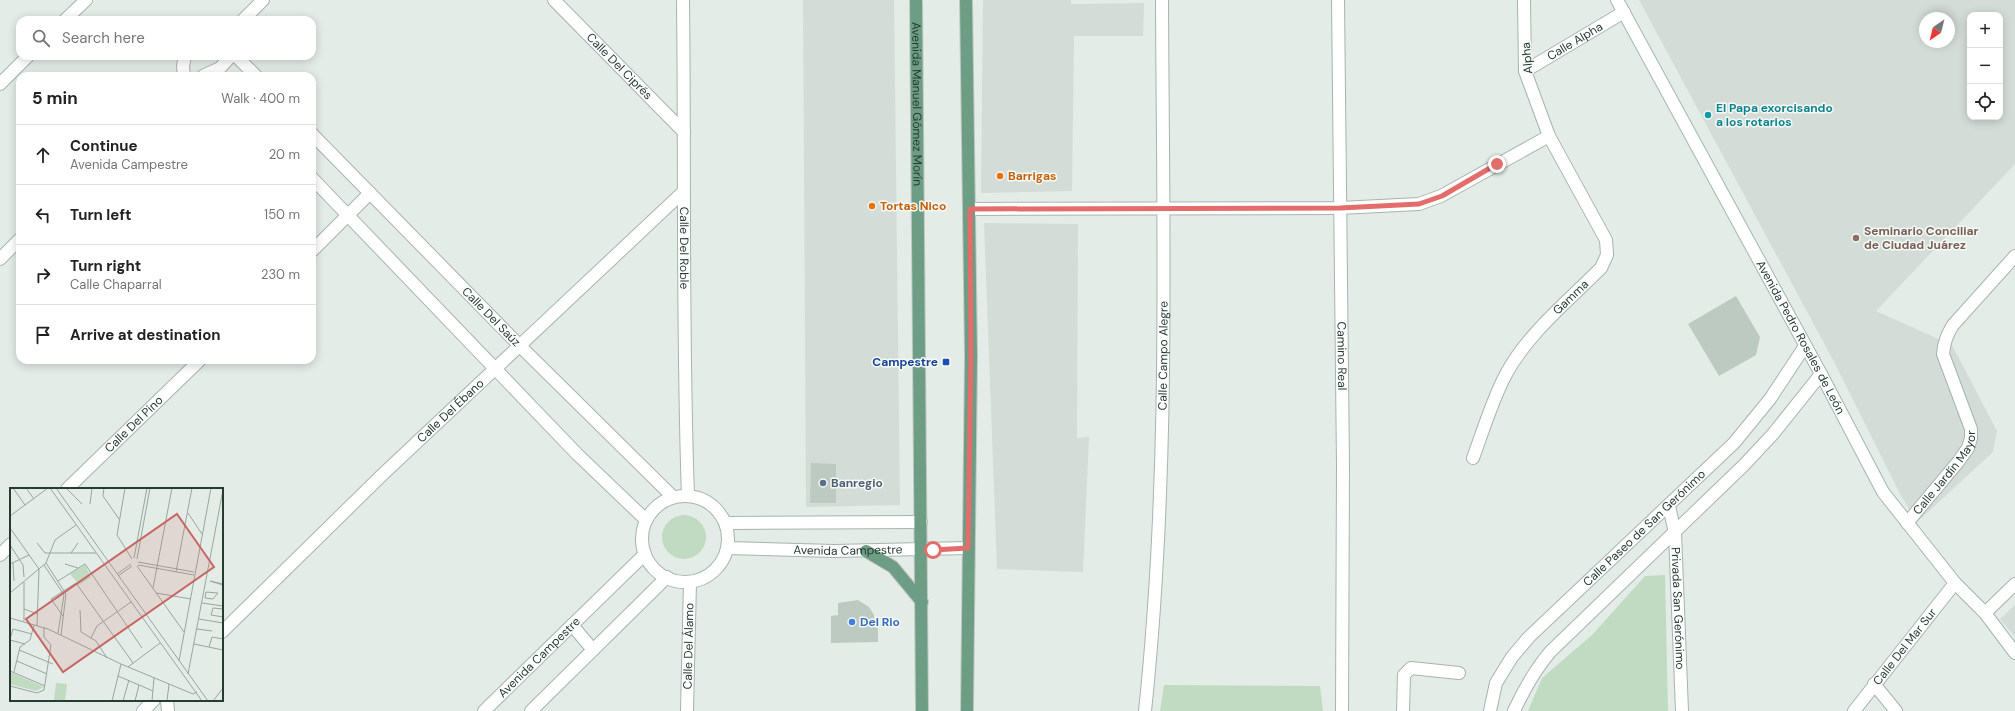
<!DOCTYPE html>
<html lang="en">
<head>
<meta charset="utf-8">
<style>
	:root { --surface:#fff; --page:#f6f6f6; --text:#222; --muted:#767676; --line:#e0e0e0 }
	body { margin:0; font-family:"DM Sans",sans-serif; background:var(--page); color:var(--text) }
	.controls { position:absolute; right:12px; top:12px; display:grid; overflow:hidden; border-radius:8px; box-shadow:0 2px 10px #0003 }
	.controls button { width:36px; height:36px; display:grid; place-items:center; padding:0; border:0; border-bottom:1px solid var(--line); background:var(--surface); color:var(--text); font:20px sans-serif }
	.compass { position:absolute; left:1919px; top:12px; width:36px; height:36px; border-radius:50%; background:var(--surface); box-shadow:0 2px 10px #0003; rotate:215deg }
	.stop { position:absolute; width:12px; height:12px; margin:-9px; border:3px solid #e36d6b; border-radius:50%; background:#fff }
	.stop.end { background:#e36d6b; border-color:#fff; box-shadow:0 1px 4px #0008 }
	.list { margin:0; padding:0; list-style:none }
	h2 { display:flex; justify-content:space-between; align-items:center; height:52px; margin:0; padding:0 16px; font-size:17px }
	h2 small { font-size:13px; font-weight:400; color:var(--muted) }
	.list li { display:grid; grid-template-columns:26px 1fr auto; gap:12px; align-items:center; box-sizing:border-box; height:60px; padding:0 16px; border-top:1px solid var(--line) }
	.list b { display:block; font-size:15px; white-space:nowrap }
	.list p { margin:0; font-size:13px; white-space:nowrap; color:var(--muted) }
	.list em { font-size:13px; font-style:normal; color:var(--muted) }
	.icon { flex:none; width:22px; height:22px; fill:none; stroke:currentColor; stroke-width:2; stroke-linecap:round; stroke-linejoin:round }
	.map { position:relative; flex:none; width:2015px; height:711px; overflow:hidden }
	.search { position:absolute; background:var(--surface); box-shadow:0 2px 10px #0003; left:16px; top:16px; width:300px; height:44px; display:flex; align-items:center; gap:10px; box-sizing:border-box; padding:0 14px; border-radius:12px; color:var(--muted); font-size:15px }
	.panel { position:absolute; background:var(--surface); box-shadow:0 2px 10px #0003; left:16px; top:72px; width:300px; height:292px; border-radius:12px }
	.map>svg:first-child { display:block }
	.built { fill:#d3dcd6; fill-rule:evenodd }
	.green { fill:#c0dbc1 }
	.building { fill:#bdcac2 }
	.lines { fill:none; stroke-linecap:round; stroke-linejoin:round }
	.minor-casing { stroke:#a7b4ad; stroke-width:14 }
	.tertiary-casing { stroke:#a7b4ad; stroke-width:14 }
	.secondary-casing { stroke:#a4b7ac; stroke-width:14 }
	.primary-casing { stroke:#c2c8c5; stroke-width:14 }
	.minor { stroke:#fff; stroke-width:12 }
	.tertiary { stroke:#fff; stroke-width:12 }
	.secondary { stroke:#fff; stroke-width:12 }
	.primary { stroke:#6e9d86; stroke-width:12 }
	.route { stroke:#e36d6b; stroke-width:5 }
	.culture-dot { fill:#0f9aa8; stroke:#f5f9f6; stroke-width:1.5 }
	.food-dot { fill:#e8710a; stroke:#f5f9f6; stroke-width:1.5 }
	.education-dot { fill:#8d6e63; stroke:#f5f9f6; stroke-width:1.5 }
	.transit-dot { fill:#1a4fb4; stroke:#f5f9f6; stroke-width:1.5 }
	.service-dot { fill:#5c6f8a; stroke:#f5f9f6; stroke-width:1.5 }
	.shop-dot { fill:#3f7fe0; stroke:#f5f9f6; stroke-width:1.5 }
	.labels { text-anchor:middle; stroke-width:3; stroke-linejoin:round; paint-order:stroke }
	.street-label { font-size:12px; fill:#263c31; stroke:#f5f9f6 }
	.culture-label { font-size:12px; font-weight:bold; fill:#0d838f; stroke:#f5f9f6; text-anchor:start }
	.food-label { font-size:12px; font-weight:bold; fill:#c56008; stroke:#f5f9f6; text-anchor:start }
	.education-label { font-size:12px; font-weight:bold; fill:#785e54; stroke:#f5f9f6; text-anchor:start }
	.transit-label { font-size:12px; font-weight:bold; fill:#164399; stroke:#f5f9f6; text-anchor:end }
	.service-label { font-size:12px; font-weight:bold; fill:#4e5e75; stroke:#f5f9f6; text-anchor:start }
	.shop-label { font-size:12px; font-weight:bold; fill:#366cbe; stroke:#f5f9f6; text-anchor:start }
	.inset-road { fill:none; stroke:#98a69e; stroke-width:1 }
	.view { fill:#c76662; fill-opacity:0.15; stroke:#c76662; stroke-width:2 }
	.inset-edge { fill:none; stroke:#263c31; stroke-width:2 }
</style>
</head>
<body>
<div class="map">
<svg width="2015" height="711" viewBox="0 0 2015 711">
	<rect width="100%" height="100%" fill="#e4ece7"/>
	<!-- built -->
	<path class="built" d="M803 0H894L900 505 806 507Z
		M983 0H1071V4L1144 3 1143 36H1074L1072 191 981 193Z
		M1639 0H2015V164L1876 311 1952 345 1997 431 1993 452 1917 522 1900 494 1832 358ZM1970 15H2000V117H1970ZM1925 18H1949V42H1925Z
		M984 223 1078 224 1077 438 1089 437 1083 572 997 569Z
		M2015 605V637L2000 619Z"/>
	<!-- green -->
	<path class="green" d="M662 537a22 22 0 1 1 44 0a22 22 0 1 1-44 0Z
		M1665 575 1668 711H1528L1542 678 1592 635 1645 576Z
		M1164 685 1320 686 1323 711H1160Z"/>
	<!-- building -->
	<path class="building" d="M1736 296 1760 337 1756 355 1719 376 1688 324Z
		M811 463 836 464V503H810Z
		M858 600 869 607 874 615V627L878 628V642L831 643V616L838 615V603Z"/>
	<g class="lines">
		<!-- minor casing -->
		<g class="minor-casing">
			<g id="minor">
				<path id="s1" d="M554 0 684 132"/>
				<path id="s2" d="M683 0C685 165 682 330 688 496"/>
				<path id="s3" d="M1338 0 1343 466 1342 711"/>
				<path d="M243 20 263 0"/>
				<path d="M236 56 256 76"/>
				<path id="s4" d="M1525 71 1624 12"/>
				<path d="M184 76 183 66 185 56"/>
				<path d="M203 76 220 68 231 56"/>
				<path id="s5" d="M312 134 519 345 673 497"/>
				<path d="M312 178 577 454 646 520"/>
				<path d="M969 209 1340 208 1419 204 1441 196 1549 136"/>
				<path d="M312 251 370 193"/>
				<path d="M0 259 20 239"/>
				<path id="s6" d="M1473 458C1483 431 1492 401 1505 376 1527 334 1568 301 1601 268L1607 255 1606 240 1549 136 1525 71 1524 0"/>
				<path id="s7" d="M67 489 200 360"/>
				<path id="s8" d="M1669 506 1675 533 1682 711"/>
				<path id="s9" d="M1907 523 1958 462 1968 448 1971 438V429L1943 354C1944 342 1947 335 1953 325L2015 256"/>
				<path d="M0 555 11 544"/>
				<path d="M1985 613 2015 584"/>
				<path id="s10" d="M222 632 382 475 683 192"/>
				<path d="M1874 684 1896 711"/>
				<path d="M167 700 168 711"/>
				<path d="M143 711 154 700"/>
				<path id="s11" d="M687 711 690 582"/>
				<path id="s12" d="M1145 711C1170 475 1163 237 1162 0"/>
				<path d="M1403 711 1404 675 1411 668 1459 673"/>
				<path id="s13" d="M1490 711 1496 683 1512 657 1529 637 1734 443 1770 399 1805 346"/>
				<path d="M1514 711C1524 689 1535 670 1550 652L1744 465 1773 434 1821 374"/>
				<path id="s14" d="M1854 711 1955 583"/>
			</g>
		</g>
		<!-- tertiary casing -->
		<g class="tertiary-casing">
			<g id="tertiary">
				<path d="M65 20 86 0"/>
				<path d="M0 84 28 56"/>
				<circle cx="685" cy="539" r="43"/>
				<path d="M725 523 921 522"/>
				<path id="s15" d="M727 548 834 551 968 548"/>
				<path d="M572 625 593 650"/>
				<path id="s16" d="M484 711 645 554"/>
				<path d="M531 711 667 577"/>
			</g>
		</g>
		<!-- secondary casing -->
		<g class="secondary-casing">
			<g id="secondary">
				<path id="s17" d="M1617 0 1821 374 1883 492 1955 583 1985 613 2015 653"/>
			</g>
		</g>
		<!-- primary casing -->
		<g class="primary-casing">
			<g id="primary">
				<path id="s18" d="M916 0 922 711"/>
				<path d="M966 0 971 356 967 711"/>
				<path d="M866 551 893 567 922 602"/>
			</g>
		</g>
		<!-- minor -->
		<use href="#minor" class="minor"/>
		<!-- tertiary -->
		<use href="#tertiary" class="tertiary"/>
		<!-- secondary -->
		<use href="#secondary" class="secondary"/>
		<!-- primary -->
		<use href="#primary" class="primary"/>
	</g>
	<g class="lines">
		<!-- route -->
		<path class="route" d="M933 550 968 548 971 356 970 209 1340 208 1419 204 1442 196 1497 164"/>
	</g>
	<!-- markers -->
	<circle class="culture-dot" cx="1708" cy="115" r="4"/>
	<g class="food-dot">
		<circle cx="1000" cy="176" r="4"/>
		<circle cx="872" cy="206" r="4"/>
	</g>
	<circle class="education-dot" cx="1856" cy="238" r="4"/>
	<rect class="transit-dot" x="942" y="358" width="8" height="8" rx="2"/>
	<circle class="service-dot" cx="823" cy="483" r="4"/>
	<circle class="shop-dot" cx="852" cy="622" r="4"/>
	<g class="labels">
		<!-- street labels -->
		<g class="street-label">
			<text dy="4" stroke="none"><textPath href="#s4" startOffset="58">Calle Alpha</textPath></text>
			<text transform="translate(1527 58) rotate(-95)" y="4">Alpha</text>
			<text dy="4" stroke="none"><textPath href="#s1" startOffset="93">Calle Del Ciprés</textPath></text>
			<text dy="4" stroke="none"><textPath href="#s18" startOffset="104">Avenida Manuel Gómez Morín</textPath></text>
			<text dy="4" stroke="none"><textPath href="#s2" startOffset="248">Calle Del Roble</textPath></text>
			<text dy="4" stroke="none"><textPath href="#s6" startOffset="191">Gamma</textPath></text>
			<text dy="4" stroke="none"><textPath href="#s5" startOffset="256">Calle Del Saúz</textPath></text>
			<text dy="4" stroke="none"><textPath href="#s17" startOffset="384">Avenida Pedro Rosales de León</textPath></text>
			<text dy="4" stroke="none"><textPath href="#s3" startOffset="356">Camino Real</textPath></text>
			<text dy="4" stroke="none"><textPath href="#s12" startOffset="356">Calle Campo Alegre</textPath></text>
			<text dy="4" stroke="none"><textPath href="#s10" startOffset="318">Calle Del Ébano</textPath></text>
			<text dy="4" stroke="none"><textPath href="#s7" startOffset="93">Calle Del Pino</textPath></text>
			<text dy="4" stroke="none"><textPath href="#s9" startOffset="64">Calle Jardín Mayor</textPath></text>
			<text dy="4" stroke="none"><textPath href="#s13" startOffset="244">Calle Paseo de San Gerónimo</textPath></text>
			<text dy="4" stroke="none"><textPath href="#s15" startOffset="121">Avenida Campestre</textPath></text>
			<text dy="4" stroke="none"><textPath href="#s8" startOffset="103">Privada San Gerónimo</textPath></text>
			<text dy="4" stroke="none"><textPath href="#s11" startOffset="65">Calle Del Álamo</textPath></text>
			<text dy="4" stroke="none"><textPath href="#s14" startOffset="82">Calle Del Mar Sur</textPath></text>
			<text dy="4" stroke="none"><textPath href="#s16" startOffset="77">Avenida Campestre</textPath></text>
		</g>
		<!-- culture labels -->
		<g class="culture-label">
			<text x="1716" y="112">El Papa exorcisando<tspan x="1716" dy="14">a los rotarios</tspan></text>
		</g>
		<!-- food labels -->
		<g class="food-label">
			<text x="1008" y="180">Barrigas</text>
			<text x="880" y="210">Tortas Nico</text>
		</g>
		<!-- education labels -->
		<g class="education-label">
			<text x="1864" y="235">Seminario Conciliar<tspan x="1864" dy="14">de Ciudad Juárez</tspan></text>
		</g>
		<!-- transit labels -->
		<g class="transit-label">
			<text x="938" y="366">Campestre</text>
		</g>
		<!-- service labels -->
		<g class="service-label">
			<text x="831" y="487">Banregio</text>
		</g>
		<!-- shop labels -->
		<g class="shop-label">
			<text x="860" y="626">Del Rio</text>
		</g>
	</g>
	<!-- overview -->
	<g transform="translate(10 488)">
		<rect width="213" height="213" fill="#e4ece7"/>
		<path d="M75 77 81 89 69 97 60 86ZM0 184 34 199 26 203 0 196ZM46 195 57 196 55 213 44 212Z" fill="#c0dbc1"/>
		<path class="inset-road" d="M3 0 15 17M16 0 24 11M40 0 192 213M46 0 198 213M56 0 72 16M94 0 93 8 109 31M115 0 107 47 122 71M80 16 82 0M178 25 192 46M0 28 38 0M0 40 29 81 27 138M27 55 35 65H86M0 57 13 77 14 89M61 65 68 55M124 70 137 0M127 71 140 0M128 74 184 84M3 75 4 93M36 75 56 106 51 147M0 76 19 67M55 76 68 80M34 77 54 107 48 145M128 77 184 87M127 78 174 144M166 84 182 0M107 86 121 76M108 88 122 78M48 93 75 76 132 160M14 94V133M213 96 200 93 213 97M143 100 162 0M196 104 208 105 203 111 195 110ZM0 105 36 75 45 52 66 37M146 105 181 111M192 115 213 118M14 121 28 126M213 121 203 120 201 127 213 129M70 122 71 144 86 153 97 170M53 128 41 111 66 95 123 175M0 130 38 141 111 176 183 206 187 204M189 131 213 135M187 141 202 143M81 150 87 138 121 114M0 151 3 141 22 146M0 152 15 156M184 156 213 162M199 159 202 149 213 151M9 162 43 176M7 173 37 186M169 173 201 0M118 179 150 155M0 183 35 198M4 184 10 159 20 152 24 137M178 186 213 2M108 188 143 203M0 198 27 205 34 202 41 157 34 149V139M102 213 111 176M113 213 119 192M125 213 129 197M142 213 144 190M157 213 159 196M203 213 213 200"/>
		<path class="view" d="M167 26 204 79 53 184 16 131Z"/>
		<rect width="213" height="213" class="inset-edge"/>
	</g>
</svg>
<div class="controls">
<button>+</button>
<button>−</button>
<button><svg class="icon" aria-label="locate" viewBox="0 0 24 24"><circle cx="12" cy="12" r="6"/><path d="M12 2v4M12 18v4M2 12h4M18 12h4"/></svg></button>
</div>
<svg class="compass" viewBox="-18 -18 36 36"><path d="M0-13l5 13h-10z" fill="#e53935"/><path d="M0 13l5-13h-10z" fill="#767676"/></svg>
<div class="stop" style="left:933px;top:550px"></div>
<div class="stop end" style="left:1497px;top:164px"></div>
<div class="search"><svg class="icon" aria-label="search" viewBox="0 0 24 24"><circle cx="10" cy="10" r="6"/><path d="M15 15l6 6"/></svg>Search here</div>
<section class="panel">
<h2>5 min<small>Walk · 400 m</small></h2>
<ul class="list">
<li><svg class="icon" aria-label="ahead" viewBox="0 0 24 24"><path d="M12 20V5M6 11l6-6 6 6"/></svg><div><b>Continue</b><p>Avenida Campestre</p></div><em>20 m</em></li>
<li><svg class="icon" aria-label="left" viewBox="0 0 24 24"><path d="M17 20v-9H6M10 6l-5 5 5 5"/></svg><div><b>Turn left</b></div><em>150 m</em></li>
<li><svg class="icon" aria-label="right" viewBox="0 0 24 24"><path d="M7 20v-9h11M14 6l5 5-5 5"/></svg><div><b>Turn right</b><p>Calle Chaparral</p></div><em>230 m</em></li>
<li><svg class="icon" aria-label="arrive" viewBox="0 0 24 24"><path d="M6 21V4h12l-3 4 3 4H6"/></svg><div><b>Arrive at destination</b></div></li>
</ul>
</section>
</div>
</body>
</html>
